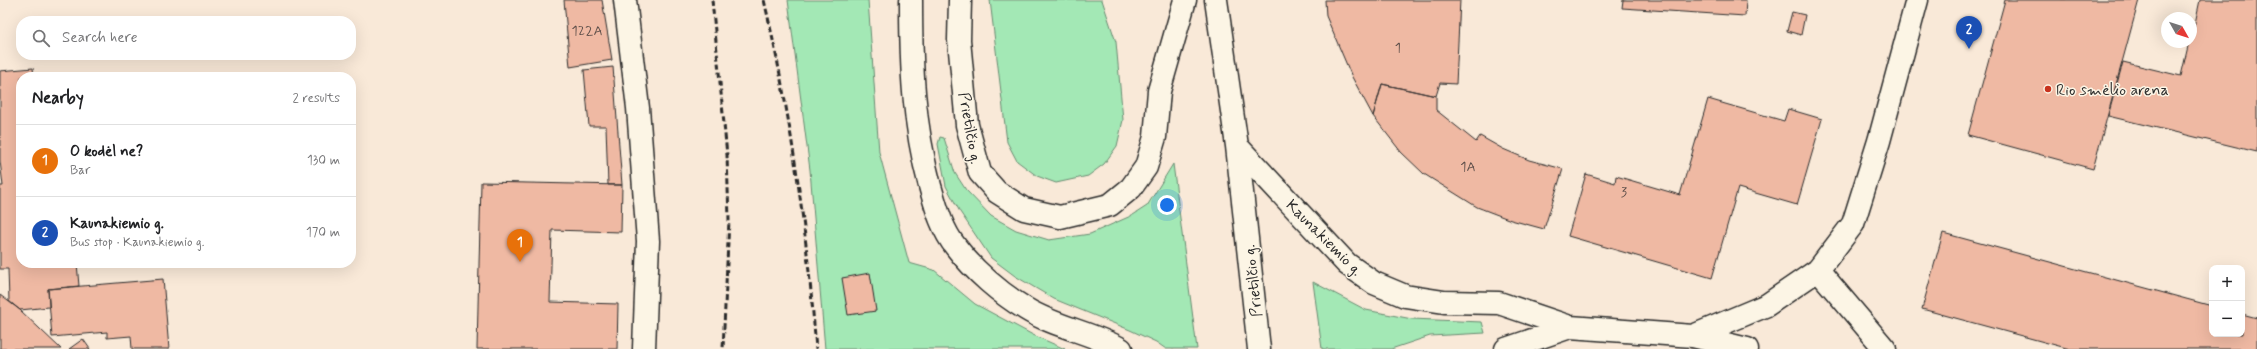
<!DOCTYPE html>
<html lang="en">
<head>
<meta charset="utf-8">
<style>
	:root { --surface:#fff; --page:#f6f6f6; --text:#202124; --muted:#757577; --line:#e0e0e0; --accent:#d93025 }
	body { margin:0; font-family:Mynerve,sans-serif; background:var(--page); color:var(--text) }
	.controls { position:absolute; right:12px; bottom:12px; display:grid; overflow:hidden; border-radius:8px; box-shadow:0 4px 16px #0002 }
	.controls button { width:36px; height:36px; display:grid; place-items:center; padding:0; border:0; border-bottom:1px solid var(--line); background:var(--surface); color:var(--text); font:20px sans-serif }
	.compass { position:absolute; left:2161px; top:12px; width:36px; height:36px; border-radius:50%; background:var(--surface); box-shadow:0 4px 16px #0002; rotate:129deg }
	.you { position:absolute; left:1167px; top:205px; width:14px; height:14px; margin:-10px; border:3px solid #fff; border-radius:50%; background:#1a73e8; box-shadow:0 0 0 6px #1a73e833 }
	.badge { display:grid; place-items:center; width:26px; height:26px; border-radius:50%; background:var(--accent); color:#fff; font-size:13px; font-weight:700 }
	.pin { position:absolute; translate:-50% -33px; filter:drop-shadow(0 1px 2px #0008) }
	.pin::after { content:''; position:absolute; top:21px; width:14px; height:12px; background:inherit; clip-path:polygon(0 0,100% 0,50% 100%) }
	.list { margin:0; padding:0; list-style:none }
	h2 { display:flex; justify-content:space-between; align-items:center; height:52px; margin:0; padding:0 16px; font-size:17px }
	h2 small { font-size:13px; font-weight:400; color:var(--muted) }
	.list li { display:grid; grid-template-columns:26px 1fr auto; gap:12px; align-items:center; box-sizing:border-box; height:72px; padding:0 16px; border-top:1px solid var(--line) }
	.list b { display:block; font-size:15px; white-space:nowrap }
	.list p { margin:0; font-size:13px; white-space:nowrap; color:var(--muted) }
	.list em { font-size:13px; font-style:normal; color:var(--muted) }
	.icon { flex:none; width:22px; height:22px; fill:none; stroke:currentColor; stroke-width:2; stroke-linecap:round; stroke-linejoin:round }
	.map { position:relative; flex:none; width:2257px; height:349px; overflow:hidden }
	.search { position:absolute; background:var(--surface); box-shadow:0 4px 16px #0002; left:16px; top:16px; width:340px; height:44px; display:flex; align-items:center; gap:10px; box-sizing:border-box; padding:0 14px; border-radius:16px; color:var(--muted); font-size:15px }
	.panel { position:absolute; background:var(--surface); box-shadow:0 4px 16px #0002; left:16px; top:72px; width:340px; height:196px; border-radius:16px }
	.map>svg:first-child { display:block }
	.green { fill:#a3e8b5; stroke:#678a70 }
	.building { fill:#efb9a3; stroke:#2b2b2b }
	.lines { fill:none; stroke-linecap:round; stroke-linejoin:round }
	.minor-casing { stroke:#2b2b2b; stroke-width:25 }
	.primary-casing { stroke:#2b2b2b; stroke-width:25 }
	.minor { stroke:#fcf5e5; stroke-width:22 }
	.primary { stroke:#fcf5e5; stroke-width:22 }
	.rail { stroke:#2b2b2b; stroke-width:3; stroke-dasharray:6 3; stroke-linecap:butt }
	.poi-dot { fill:#c8321e; stroke:#fcf5e5; stroke-width:1.5 }
	.labels { text-anchor:middle; stroke-width:3; stroke-linejoin:round; paint-order:stroke }
	.number-label { font-size:14px; fill:#5c4e49 }
	.poi-label { font-size:16px; fill:#2b2b2b; stroke:#fcf5e5; text-anchor:start }
	.street-label { font-size:16px; fill:#2b2b2b; stroke:#fcf5e5 }
</style>
</head>
<body>
<div class="map">
<svg width="2257" height="349" viewBox="0 0 2257 349">
	<rect width="100%" height="100%" fill="#f9e9d8"/>
	<filter id="ink" filterUnits="userSpaceOnUse"><feTurbulence type="fractalNoise" baseFrequency=".025" numOctaves="2"/><feDisplacementMap in="SourceGraphic" scale="8" xChannelSelector="R" yChannelSelector="G"/><feConvolveMatrix kernelMatrix="1 2 1 2 8 2 1 2 1" color-interpolation-filters="sRGB"/></filter>
	<g filter="url(#ink)">
		<!-- green -->
		<path class="green" d="M788 0H868L879 152 909 263 934 270 975 304 1033 335 1065 349H825L810 170Z
			M990 0H1102L1116 42 1123 120 1117 146 1104 164 1088 176 1056 183 1037 176 1017 161 1007 142Z
			M940 137 944 138 955 173 966 190 991 216 1016 230 1049 240 1090 234 1133 215 1147 206 1173 164 1197 349H1166L1156 342 1130 330 1054 299 1015 276 991 258 960 212 946 186 938 144Z
			M1313 282 1366 310 1412 319 1482 322 1485 333 1430 336 1391 349H1322Z"/>
		<!-- building -->
		<path class="building" d="M564 0H602L612 60 570 67Z
			M1325 0H1460L1456 84 1440 83 1436 96 1382 84 1373 116 1352 77 1326 16Z
			M1623 0H1746L1745 16 1622 8Z
			M2005 0H2139L2093 169 1968 135Z
			M2200 0H2257V152L2108 116 2123 62 2181 76 2189 42H2191Z
			M1792 12 1805 15 1801 35 1787 31Z
			M613 67 622 185H608L606 126H589L584 70Z
			M33 68 34 77H21V263H77L79 286 48 289 49 307 20 310 9 301 8 269H0V186H3L0 161V71Z
			M1382 84 1436 96V110L1476 142 1480 136 1503 149 1529 160 1563 169 1544 229 1511 220 1477 207 1424 174 1401 152 1373 116Z
			M1708 99 1784 121 1788 109 1822 119 1797 205 1738 188 1712 278 1568 236 1586 174 1615 183 1616 176 1680 195Z
			M481 182 622 185 621 232 552 230 550 302 618 304 617 349H477Z
			M1943 233 2212 306V334H2242V314L2257 318V349H2070L1922 309Z
			M870 273 876 311 848 315 842 278Z
			M163 279 169 349H132L131 336 107 338V332L52 337 48 289Z
			M0 295 20 310 61 349H0Z
			M83 339 90 349H69Z"/>
		<g class="lines">
			<!-- minor casing -->
			<g class="minor-casing">
				<path id="minor" d="M625 0 638 108 648 241 644 349
					M1818 270 1885 349
					M1693 336 1747 349"/>
			</g>
			<!-- primary casing -->
			<g class="primary-casing">
				<path id="primary" d="M911 0C911 65 913 123 930 186 936 207 942 230 956 247 974 271 1001 294 1026 309 1055 327 1093 333 1121 349
					M960 0 959 40 967 125 980 173 997 192 1024 209 1060 217 1110 205 1131 188 1146 167 1155 137 1159 91 1185 0
					M1216 0 1237 146 1259 349
					M1237 146 1347 264 1374 283 1405 296 1444 302 1499 303 1570 327 1693 336 1767 305 1818 270 1853 224 1879 141 1917 0
					M1506 349 1570 327"/>
			</g>
			<!-- minor -->
			<use href="#minor" class="minor"/>
			<!-- primary -->
			<use href="#primary" class="primary"/>
			<!-- rail -->
			<path class="rail" d="M712 0 727 155 729 220 723 349
				M764 0C791 114 807 233 816 349"/>
		</g>
	</g>
	<!-- markers -->
	<circle class="poi-dot" cx="2048" cy="89" r="4"/>
	<g class="labels">
		<!-- number labels -->
		<g class="number-label">
			<text x="587" y="35">122A</text>
			<text x="1398" y="52">1</text>
			<text x="1468" y="171">1A</text>
			<text x="1624" y="196">3</text>
		</g>
		<!-- poi labels -->
		<g class="poi-label">
			<text x="2056" y="95">Rio smėlio arena</text>
		</g>
		<!-- street labels -->
		<g class="street-label">
			<text transform="translate(971 128) rotate(80)" y="6">Prietilčio g.</text>
			<text transform="translate(1325 237) rotate(45)" y="6">Kaunakiemio g.</text>
			<text transform="translate(1252 281) rotate(-96)" y="6">Prietilčio g.</text>
		</g>
	</g>
</svg>
<div class="controls">
<button>+</button>
<button>−</button>
</div>
<svg class="compass" viewBox="-18 -18 36 36"><path d="M0-13l5 13h-10z" fill="#e53935"/><path d="M0 13l5-13h-10z" fill="#757577"/></svg>
<div class="you"></div>
<div class="pin badge" style="left:520px;top:262px;background:#e8710a">1</div>
<div class="pin badge" style="left:1969px;top:49px;background:#1a4fb4">2</div>
<div class="search"><svg class="icon" aria-label="search" viewBox="0 0 24 24"><circle cx="10" cy="10" r="6"/><path d="M15 15l6 6"/></svg>Search here</div>
<section class="panel">
<h2>Nearby<small>2 results</small></h2>
<ul class="list">
<li><span class="badge" style="background:#e8710a">1</span><div><b>O kodėl ne?</b><p>Bar</p></div><em>130 m</em></li>
<li><span class="badge" style="background:#1a4fb4">2</span><div><b>Kaunakiemio g.</b><p>Bus stop · Kaunakiemio g.</p></div><em>170 m</em></li>
</ul>
</section>
</div>
</body>
</html>
